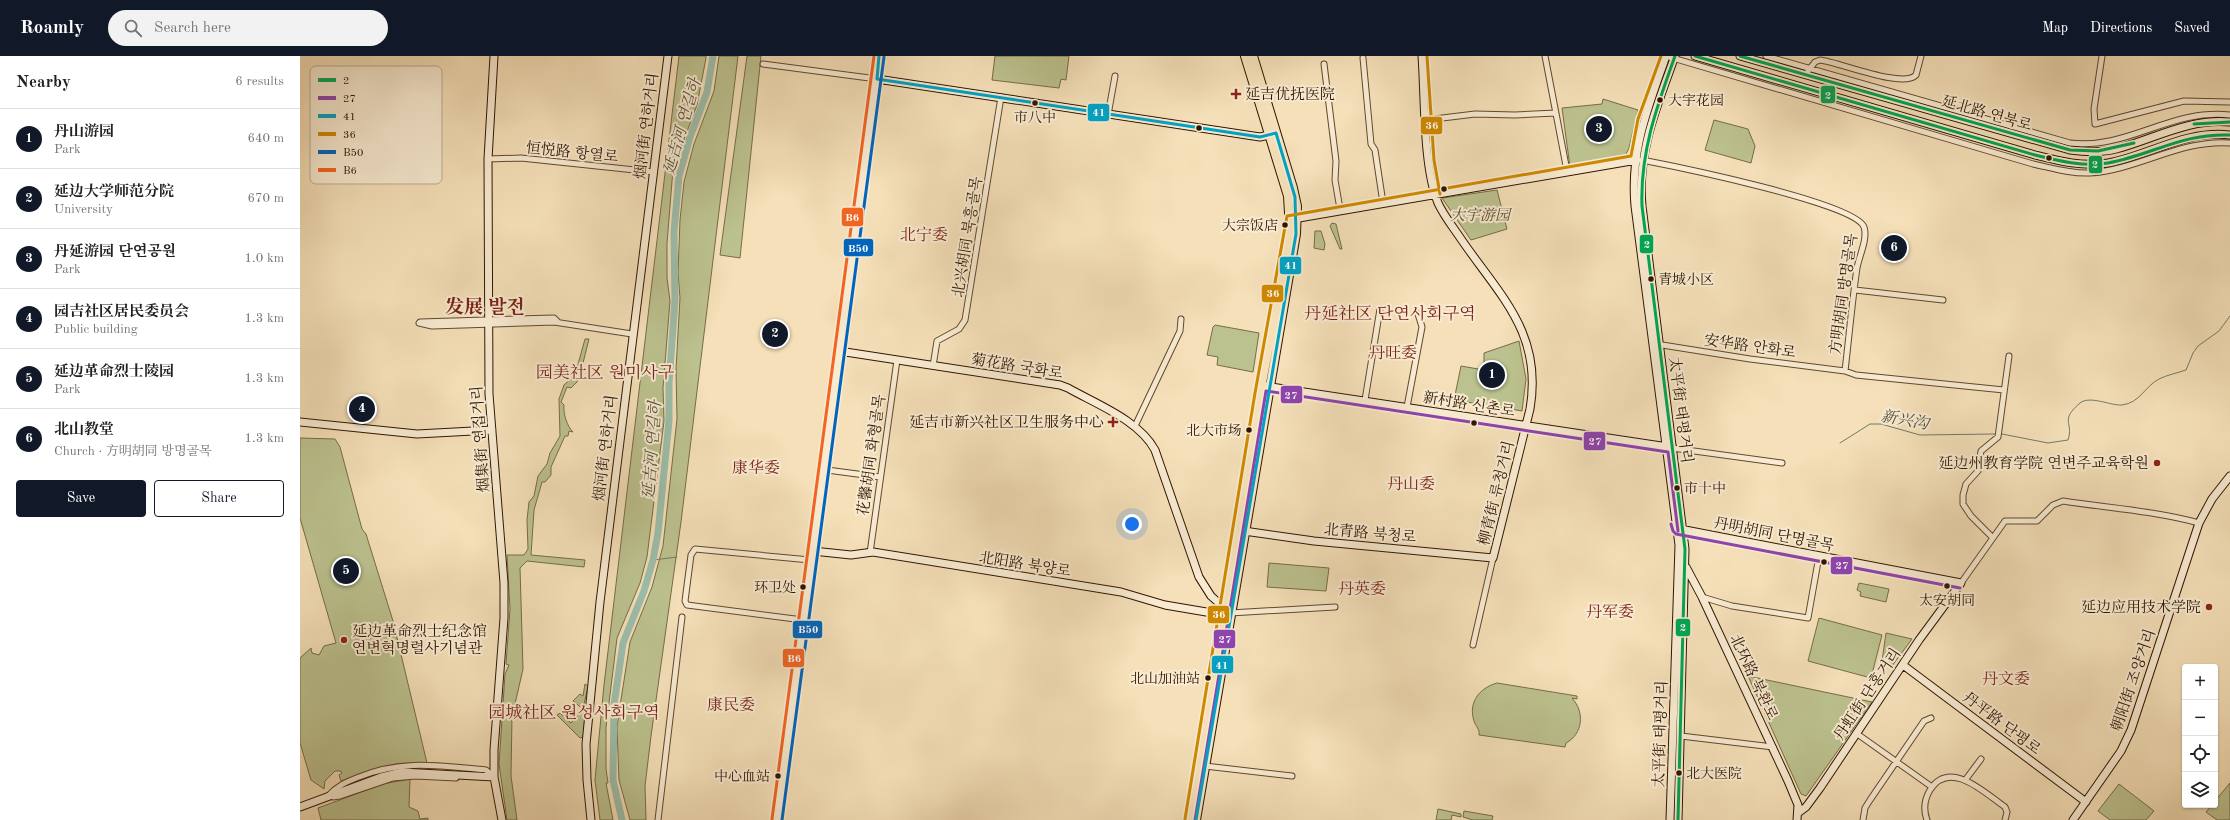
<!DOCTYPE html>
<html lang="en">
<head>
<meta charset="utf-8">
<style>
	:root { --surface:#fff; --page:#f2f2f2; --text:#202124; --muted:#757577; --line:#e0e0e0; --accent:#111827 }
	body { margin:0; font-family:"Old Standard TT","Noto Serif SC","Noto Serif KR",serif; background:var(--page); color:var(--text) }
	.controls { position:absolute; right:12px; bottom:12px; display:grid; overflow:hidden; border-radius:4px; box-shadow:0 1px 3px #0004 }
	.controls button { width:36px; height:36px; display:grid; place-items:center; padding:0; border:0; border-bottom:1px solid var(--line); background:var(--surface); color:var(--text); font:20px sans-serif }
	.you { position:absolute; left:832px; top:468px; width:14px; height:14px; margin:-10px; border:3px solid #fff; border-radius:50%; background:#1a73e8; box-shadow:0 0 0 6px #1a73e833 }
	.badge { display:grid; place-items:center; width:26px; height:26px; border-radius:50%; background:var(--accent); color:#fff; font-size:13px; font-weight:700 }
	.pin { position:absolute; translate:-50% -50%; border:2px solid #fff; box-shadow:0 1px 4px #0006 }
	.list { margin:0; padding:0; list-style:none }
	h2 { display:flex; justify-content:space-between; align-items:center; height:52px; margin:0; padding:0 16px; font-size:17px }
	h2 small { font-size:13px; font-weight:400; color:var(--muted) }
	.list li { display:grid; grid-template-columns:26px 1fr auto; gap:12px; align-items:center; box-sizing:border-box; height:60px; padding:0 16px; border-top:1px solid var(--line) }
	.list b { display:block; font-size:15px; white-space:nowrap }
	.list p { margin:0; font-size:13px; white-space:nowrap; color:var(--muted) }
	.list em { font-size:13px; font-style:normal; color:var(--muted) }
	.actions { display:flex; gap:8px; padding:12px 16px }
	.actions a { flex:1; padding:9px 0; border:1px solid var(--accent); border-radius:4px; text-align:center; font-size:14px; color:var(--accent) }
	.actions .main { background:var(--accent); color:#fff }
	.icon { flex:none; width:22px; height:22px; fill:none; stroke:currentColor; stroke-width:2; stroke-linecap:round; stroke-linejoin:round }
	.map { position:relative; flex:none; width:1930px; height:764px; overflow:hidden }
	header { display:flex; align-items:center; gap:24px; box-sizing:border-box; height:56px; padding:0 20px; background:var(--accent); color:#fff }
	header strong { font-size:19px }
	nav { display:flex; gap:22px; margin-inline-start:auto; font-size:14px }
	.search { width:280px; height:36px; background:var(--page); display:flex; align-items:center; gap:10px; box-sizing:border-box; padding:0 14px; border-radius:22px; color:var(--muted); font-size:15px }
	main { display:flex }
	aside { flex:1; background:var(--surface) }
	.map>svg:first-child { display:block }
	.green { fill:#bcc28f; stroke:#766c48 }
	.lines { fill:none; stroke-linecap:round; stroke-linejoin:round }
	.stream { stroke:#717a67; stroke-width:1 }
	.river { stroke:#9dbeab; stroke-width:7 }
	.street-casing { stroke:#61482e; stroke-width:7 }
	.secondary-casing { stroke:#301500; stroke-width:9 }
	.primary-casing { stroke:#301500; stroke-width:10 }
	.street { stroke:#f8ebd2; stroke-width:5 }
	.secondary { stroke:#f8ebd2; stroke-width:7 }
	.primary { stroke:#f5e0b9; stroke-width:8 }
	.bus-1-casing { stroke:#f8ebd2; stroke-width:6 }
	.bus-2-casing { stroke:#f8ebd2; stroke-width:6 }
	.bus-3-casing { stroke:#f8ebd2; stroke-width:6 }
	.bus-4-casing { stroke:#f8ebd2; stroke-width:6 }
	.bus-5-casing { stroke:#f8ebd2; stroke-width:6 }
	.bus-6-casing { stroke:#f8ebd2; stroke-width:6 }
	.bus-1 { stroke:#00a651; stroke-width:3 }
	.bus-2 { stroke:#8e44ad; stroke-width:3 }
	.bus-3 { stroke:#02a2c4; stroke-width:3 }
	.bus-4 { stroke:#cf8900; stroke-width:3 }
	.bus-5 { stroke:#0065bd; stroke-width:3 }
	.bus-6 { stroke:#f26522; stroke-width:3 }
	.poi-dot { fill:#8f2418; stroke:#f8ebd2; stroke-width:1.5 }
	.bus-dot { fill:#301500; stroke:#f8ebd2; stroke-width:1.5 }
	.labels { text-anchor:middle; stroke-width:4; stroke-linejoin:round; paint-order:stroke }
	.bus-label { font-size:14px; fill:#301500; stroke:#f8ebd2; text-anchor:end }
	.poi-label { font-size:15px; fill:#301500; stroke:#f8ebd2; text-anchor:end }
	.street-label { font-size:15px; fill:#301500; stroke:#f8ebd2 }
	.park-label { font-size:15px; font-style:italic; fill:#5a492b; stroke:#f8ebd2 }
	.water-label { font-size:16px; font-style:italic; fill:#56503c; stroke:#f8ebd2 }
	.neighbourhood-label { font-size:16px; fill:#7a1f14; stroke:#f8ebd2 }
	.quarter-label { font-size:17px; fill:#7a1f14; stroke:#f8ebd2 }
	.district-label { font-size:19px; font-weight:bold; fill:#7a1f14; stroke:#f8ebd2 }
	.key { fill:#f8ebd2; stroke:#bcab93; stroke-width:1 }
	.key-label { font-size:11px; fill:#301500 }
	.line-badge { stroke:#f8ebd2; stroke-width:1.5 }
	.badge-label { font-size:11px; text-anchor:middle; font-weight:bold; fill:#fff }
</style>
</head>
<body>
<header>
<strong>Roamly</strong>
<div class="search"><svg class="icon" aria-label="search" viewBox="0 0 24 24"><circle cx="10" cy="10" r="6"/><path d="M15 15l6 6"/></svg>Search here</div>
<nav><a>Map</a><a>Directions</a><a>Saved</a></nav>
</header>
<main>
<aside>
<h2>Nearby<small>6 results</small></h2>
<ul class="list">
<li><span class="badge">1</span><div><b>丹山游园</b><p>Park</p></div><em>640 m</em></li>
<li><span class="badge">2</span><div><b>延边大学师范分院</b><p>University</p></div><em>670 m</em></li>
<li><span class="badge">3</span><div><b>丹延游园 단연공원</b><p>Park</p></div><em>1.0 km</em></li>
<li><span class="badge">4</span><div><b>园吉社区居民委员会</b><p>Public building</p></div><em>1.3 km</em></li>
<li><span class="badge">5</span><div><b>延边革命烈士陵园</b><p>Park</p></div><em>1.3 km</em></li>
<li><span class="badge">6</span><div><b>北山教堂</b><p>Church · 方明胡同 방명골목</p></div><em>1.3 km</em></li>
</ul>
<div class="actions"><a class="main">Save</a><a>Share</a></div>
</aside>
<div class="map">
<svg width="1930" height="764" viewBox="0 0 1930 764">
	<rect width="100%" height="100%" fill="#f5e0b9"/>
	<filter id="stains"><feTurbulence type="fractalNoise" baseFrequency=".005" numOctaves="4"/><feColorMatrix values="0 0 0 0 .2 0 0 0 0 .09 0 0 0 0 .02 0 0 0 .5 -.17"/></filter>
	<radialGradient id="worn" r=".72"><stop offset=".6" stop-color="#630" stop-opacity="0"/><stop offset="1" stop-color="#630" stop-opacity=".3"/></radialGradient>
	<!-- green -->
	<path class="green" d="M379 0H406V2L397 49 373 113 367 187V222L370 245 363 332 364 365 347 501 340 527 317 582 306 671V713L308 727H306L313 764H300L295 724 304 629Z
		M419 0H438L381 466 351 680 345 730 346 764H330L319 724 317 671 320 650 330 586 352 531 363 490 377 363 376 313 380 242 378 217 380 164 384 126 394 88 414 35Z
		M447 0H461L440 202 420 199Z
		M695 0H769L766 24 761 23 759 32 692 24Z
		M1303 43 1338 54 1329 92 1325 100 1270 111 1262 52 1302 48Z
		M1414 64 1448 73 1455 90 1451 107 1405 94Z
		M1197 134 1207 173 1171 184 1142 142Z
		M1032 167 1036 168 1042 193H1040L1030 170Z
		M1015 175H1021L1025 188 1024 194 1014 192Z
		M915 269 959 277 953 316 917 309 918 301 907 299 913 271Z
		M285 283H289L281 315 277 326 271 332 267 331 261 346 264 349C263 358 267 370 273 376L269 375 268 380H265L251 411V419L245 426H242L234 454 231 499 285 504 284 511 227 505 220 512 223 613 212 661 211 720 217 764H207L199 708 205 618 209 609 206 608 210 553 207 499H224L228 493 227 464 229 446 234 440 238 420 247 408 250 397 260 380 259 343 264 329 275 319Z
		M1219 285 1226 323 1222 355 1154 344 1161 310 1184 314V297Z
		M0 382 35 383 40 391 62 473 66 478 93 565 127 707 97 708 41 725 39 719 42 717 41 715H35L25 725 24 733 11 724 0 687V602L11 592 12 597 19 599 24 590 36 587 0 462Z
		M969 507 1029 512 1026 535 967 531Z
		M1559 527 1589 533 1586 546 1560 540 1561 536 1557 534Z
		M1519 562 1582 579 1571 622 1508 605Z
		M1586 577 1612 583 1592 610 1582 605Z
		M1448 620 1572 646 1506 740 1501 738Z
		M1197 627 1277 640V643L1272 642C1285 656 1283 678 1266 687L1265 691 1179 679C1180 673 1176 671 1174 665 1168 647 1179 632 1197 627Z
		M285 628 288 630 283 653 273 645 280 638 283 640Z
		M282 655H286L283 681 280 682 257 659 260 657 271 667Z
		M110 723 109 751 118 755 120 763 128 762V764H21L18 752 83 728Z
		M1930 727V764H1917L1906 756 1912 749H1915V745Z
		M1819 728 1854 755 1846 764H1810L1798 755Z
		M1138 753 1161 758V761L1152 759 1151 764H1136Z
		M1164 755 1193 760 1192 764H1173L1163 761Z"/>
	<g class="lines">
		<!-- stream -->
		<path class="stream" d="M1702 378 1748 387 1768 384C1774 366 1759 365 1780 347 1790 339 1811 350 1822 349 1840 347 1845 330 1859 323 1867 319 1877 317 1886 314L1893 297 1898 290 1919 275 1930 260
			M1540 387 1570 368H1581L1620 379 1695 378
			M353 504 377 501"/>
		<!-- river -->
		<path class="river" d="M322 764 313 724 314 649 323 587 344 535 353 504 358 477 369 365V327L375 244 374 176 379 120 390 81 407 36 413 0"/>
		<!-- street casing -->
		<g class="street-casing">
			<path id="street" d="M1245 0 1267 115
				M1366 0 1733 108C1752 112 1771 118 1790 117 1838 114 1881 83 1930 87
				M1466 0 1770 87C1828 94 1871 52 1930 59
				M1802 0 1794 53 1795 68 1884 45 1930 46
				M1063 2 1071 88 1075 94 1083 147
				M463 8 577 23
				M1024 8 1036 105 1035 124 1040 153
				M1508 15 1515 6 1520 4C1539 6 1603 33 1616 19L1621 0
				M808 59 815 20
				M1126 64 1175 58 1215 59 1256 57
				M188 103 221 102 354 116
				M1342 104C1373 110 1556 147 1564 171 1568 183 1559 200 1557 212 1552 246 1549 281 1545 315
				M1555 234 1643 244
				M120 266 254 262 258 266
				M119 267 132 270 254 266 332 278
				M1356 288 1450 303 1545 315 1556 319 1704 334
				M633 310 637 285 659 273 665 264 701 41
				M1065 344 1080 253
				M1107 351 1122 271 1118 258
				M835 370 880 275 881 263
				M1372 392 1482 407
				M527 414 580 421
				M1692 481 1671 460 1663 448V439L1666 428 1678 415 1681 395 1698 381 1709 300
				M570 497 597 304
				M1661 527 1705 465H1737L1753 449 1763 445C1808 452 1855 455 1899 467
				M1402 541 1432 550 1508 562 1519 500
				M930 557 1035 551
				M503 564 387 549 385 545 391 499 395 493 510 504
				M1173 589 1193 502
				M1556 677 1632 731
				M1381 680 1473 691
				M905 710 992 720
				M1666 723 1681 703
				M28 740C37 730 46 726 59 721 103 703 140 710 186 714L194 721
				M33 741 40 740 93 722 115 720 156 722
				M358 764 382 561
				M1563 764 1565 752 1570 744 1624 665 1631 662
				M1627 764C1623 753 1624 744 1630 734 1650 702 1686 738 1705 751L1707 756 1705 764"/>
		</g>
		<!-- secondary casing -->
		<g class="secondary-casing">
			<path id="secondary" d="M194 0 188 103 189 338 204 527V562L194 694V721L202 764
				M1366 0C1348 52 1330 94 1335 150L1379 489 1370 764
				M1375 0C1357 50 1337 96 1342 150L1385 493 1378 764
				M1395 0 1735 99C1759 105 1782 111 1808 107 1850 99 1885 74 1930 79
				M1440 0 1770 94C1785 96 1801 97 1816 93 1854 83 1889 62 1930 66
				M577 23 960 81 974 78
				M993 163 1337 104
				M965 330 1368 391
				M0 366 117 378 192 374
				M1380 473 1661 527 1619 584 1520 732 1506 751 1498 757
				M944 475 1014 485 1193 502 1230 353C1243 277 1200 240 1161 183 1153 171 1144 160 1138 147 1123 111 1125 41 1122 0
				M513 495 551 499 573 496 821 536 865 549 924 559 930 557 911 540 899 521 855 394C839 364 796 348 768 332L760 329 539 295
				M1386 511 1402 541 1488 725 1498 749 1497 764
				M1603 609 1786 746
				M0 751 81 721 102 716 194 721
				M291 764 287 724 286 688 300 546 368 0
				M477 764 579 0
				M1773 764 1821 695 1831 674 1899 467 1912 443 1930 420"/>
		</g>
		<!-- primary casing -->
		<g class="primary-casing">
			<path id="primary" d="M890 764 960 338 990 174 988 140 945 0
				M896 764 996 178 997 150 993 132 953 0"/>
		</g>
		<!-- street -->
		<use href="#street" class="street"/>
		<!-- secondary -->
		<use href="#secondary" class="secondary"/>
		<!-- primary -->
		<use href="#primary" class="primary"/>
		<!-- bus-1 casing -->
		<g class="bus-1-casing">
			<path id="bus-1" d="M1375 0C1357 50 1340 96 1342 150L1385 493 1378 764
				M1395 0 1735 99C1759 105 1783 111 1808 107 1852 99 1882 77 1930 79
				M1440 0 1770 94 1798 95 1834 87
				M1894 68 1930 66"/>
		</g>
		<!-- bus-2 casing -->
		<g class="bus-2-casing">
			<path id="bus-2" d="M1371 468 1373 475 1376 478 1660 532
				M895 764 966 335 1368 396 1378 475"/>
		</g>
		<!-- bus-3 casing -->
		<g class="bus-3-casing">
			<path id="bus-3" d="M579 0 577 23 960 81 976 77 995 141 996 178 896 764"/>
		</g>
		<!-- bus-4 casing -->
		<g class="bus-4-casing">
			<path id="bus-4" d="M1127 0 1134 104 1140 138
				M885 763 955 337 987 160 1331 100 1338 63 1361 0"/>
		</g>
		<!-- bus-5 casing -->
		<g class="bus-5-casing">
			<path id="bus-5" d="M482 764 584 1"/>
		</g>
		<!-- bus-6 casing -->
		<g class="bus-6-casing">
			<path id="bus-6" d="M472 763 574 0"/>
		</g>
		<!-- bus-1 -->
		<use href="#bus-1" class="bus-1"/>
		<!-- bus-2 -->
		<use href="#bus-2" class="bus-2"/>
		<!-- bus-3 -->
		<use href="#bus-3" class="bus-3"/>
		<!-- bus-4 -->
		<use href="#bus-4" class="bus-4"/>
		<!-- bus-5 -->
		<use href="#bus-5" class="bus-5"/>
		<!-- bus-6 -->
		<use href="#bus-6" class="bus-6"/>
	</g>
	<!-- markers -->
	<g class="poi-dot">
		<path d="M934 32h4v4h4v4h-4v4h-4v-4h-4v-4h4z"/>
		<path d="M811 360h4v4h4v4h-4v4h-4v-4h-4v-4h4z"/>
		<circle cx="1857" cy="407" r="4"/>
		<circle cx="1909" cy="551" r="4"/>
		<circle cx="44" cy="584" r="4"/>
	</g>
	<g class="bus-dot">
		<circle cx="1360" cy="44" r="3.5"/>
		<circle cx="735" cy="47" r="3.5"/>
		<circle cx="899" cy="72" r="3.5"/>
		<circle cx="1749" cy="102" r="3.5"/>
		<circle cx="1144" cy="133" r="3.5"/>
		<circle cx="985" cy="169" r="3.5"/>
		<circle cx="1351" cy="223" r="3.5"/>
		<circle cx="1174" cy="367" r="3.5"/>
		<circle cx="949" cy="374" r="3.5"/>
		<circle cx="1377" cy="432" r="3.5"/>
		<circle cx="1524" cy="506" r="3.5"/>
		<circle cx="1647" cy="530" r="3.5"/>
		<circle cx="503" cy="531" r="3.5"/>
		<circle cx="908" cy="622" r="3.5"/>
		<circle cx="1379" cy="717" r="3.5"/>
		<circle cx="478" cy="720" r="3.5"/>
	</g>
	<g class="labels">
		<!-- bus labels -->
		<g class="bus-label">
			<text x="1368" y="49" text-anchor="start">大宇花园</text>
			<text x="735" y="66" text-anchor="middle">市八中</text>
			<text x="978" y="174">大宗饭店</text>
			<text x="1358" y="228" text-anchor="start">青城小区</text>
			<text x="942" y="379">北大市场</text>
			<text x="1384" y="437" text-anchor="start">市十中</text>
			<text x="496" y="536">环卫处</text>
			<text x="1647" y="549" text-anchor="middle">太安胡同</text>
			<text x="900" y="627">北山加油站</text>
			<text x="1386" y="722" text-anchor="start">北大医院</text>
			<text x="470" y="725">中心血站</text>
		</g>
		<!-- poi labels -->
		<g class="poi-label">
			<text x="945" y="43" text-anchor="start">延吉优抚医院</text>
			<text x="804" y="371">延吉市新兴社区卫生服务中心</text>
			<text x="1849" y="412">延边州教育学院 연변주교육학원</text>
			<text x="1901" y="556">延边应用技术学院</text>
			<text x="52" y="580" text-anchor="start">延边革命烈士纪念馆<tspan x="52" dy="17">연변혁명렬사기념관</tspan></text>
		</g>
		<!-- street labels -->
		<g class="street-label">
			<text transform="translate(1687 57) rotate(16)" y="5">延北路 연북로</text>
			<text transform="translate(346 70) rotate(-83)" y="5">烟河街 연하거리</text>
			<text transform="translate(272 96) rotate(6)" y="5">恒悦路 항열로</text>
			<text transform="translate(667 181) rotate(-81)" y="5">北兴胡同 북흥골목</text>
			<text transform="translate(1543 238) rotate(-82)" y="5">方明胡同 방명골목</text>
			<text transform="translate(1450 290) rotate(8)" y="5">安华路 안화로</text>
			<text transform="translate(717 310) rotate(9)" y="5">菊花路 국화로</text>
			<text transform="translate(1169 348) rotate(9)" y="5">新村路 신촌로</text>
			<text transform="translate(1381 354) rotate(83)" y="5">太平街 태평거리</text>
			<text transform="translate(180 383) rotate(-94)" y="5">烟集街 연집거리</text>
			<text transform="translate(305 392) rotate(-83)" y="5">烟河街 연하거리</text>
			<text transform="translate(571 399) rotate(-82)" y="5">花馨胡同 화형골목</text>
			<text transform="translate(1196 437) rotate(-76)" y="5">柳青街 류청거리</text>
			<text transform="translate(1070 477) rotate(5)" y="5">北青路 북청로</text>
			<text transform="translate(1474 478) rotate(11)" y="5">丹明胡同 단명골목</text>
			<text transform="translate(725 508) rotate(9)" y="5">北阳路 북양로</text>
			<text transform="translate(1454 621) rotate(65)" y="5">北环路 북환로</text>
			<text transform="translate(1833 624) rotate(-71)" y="5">朝阳街 조양거리</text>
			<text transform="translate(1567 638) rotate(-56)" y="5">丹虹街 단홍거리</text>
			<text transform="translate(1702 667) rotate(37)" y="5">丹平路 단평로</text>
			<text transform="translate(1360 678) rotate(-88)" y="5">太平街 태평거리</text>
		</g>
		<!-- park labels -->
		<g class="park-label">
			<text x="1180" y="164">大宇游园</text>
		</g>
		<!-- water labels -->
		<g class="water-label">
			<text transform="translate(381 70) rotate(-74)" y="6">延吉河 연길하</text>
			<text transform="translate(1605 363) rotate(10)" y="6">新兴沟</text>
			<text transform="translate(351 394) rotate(-86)" y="6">延吉河 연길하</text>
		</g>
		<!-- neighbourhood labels -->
		<g class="neighbourhood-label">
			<text x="624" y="184">北宁委</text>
			<text x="1093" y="302">丹旺委</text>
			<text x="456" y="417">康华委</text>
			<text x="1111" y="433">丹山委</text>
			<text x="1062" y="538">丹英委</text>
			<text x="1310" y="561">丹军委</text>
			<text x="1706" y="628">丹文委</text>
			<text x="431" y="654">康民委</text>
		</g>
		<!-- quarter labels -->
		<g class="quarter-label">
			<text x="1090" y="263">丹延社区 단연사회구역</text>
			<text x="305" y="322">园美社区 원미사구</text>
			<text x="274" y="662">园城社区 원성사회구역</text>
		</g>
		<!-- district labels -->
		<g class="district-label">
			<text x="185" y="257">发展 발전</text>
		</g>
	</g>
	<!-- legend -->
	<rect x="10" y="10" width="132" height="118" rx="6" class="key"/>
	<rect x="18" y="22" width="18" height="4" fill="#00a651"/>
	<rect x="18" y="40" width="18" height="4" fill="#8e44ad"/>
	<rect x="18" y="58" width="18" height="4" fill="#02a2c4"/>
	<rect x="18" y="76" width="18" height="4" fill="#cf8900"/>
	<rect x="18" y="94" width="18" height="4" fill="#0065bd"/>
	<rect x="18" y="112" width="18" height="4" fill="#f26522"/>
	<g class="key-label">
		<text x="43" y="28">2</text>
		<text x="43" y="46">27</text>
		<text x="43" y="64">41</text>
		<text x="43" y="82">36</text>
		<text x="43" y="100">B50</text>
		<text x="43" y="118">B6</text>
	</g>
	<g class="line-badge">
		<rect x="1520" y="29" width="16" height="19" rx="4" fill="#00a651"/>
		<rect x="787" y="47" width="23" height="19" rx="4" fill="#02a2c4"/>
		<rect x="1120" y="60" width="23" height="19" rx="4" fill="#cf8900"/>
		<rect x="1788" y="99" width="15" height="19" rx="4" fill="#00a651"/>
		<rect x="541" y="151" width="23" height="20" rx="4" fill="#f26522"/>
		<rect x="1339" y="178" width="15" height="20" rx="4" fill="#00a651"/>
		<rect x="543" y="182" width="31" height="19" rx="4" fill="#0065bd"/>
		<rect x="979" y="200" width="23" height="19" rx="4" fill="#02a2c4"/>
		<rect x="961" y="228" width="23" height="19" rx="4" fill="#cf8900"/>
		<rect x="980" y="329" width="23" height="19" rx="4" fill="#8e44ad"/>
		<rect x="1283" y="375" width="23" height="20" rx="4" fill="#8e44ad"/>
		<rect x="1530" y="500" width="23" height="19" rx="4" fill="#8e44ad"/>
		<rect x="907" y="549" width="23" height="19" rx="4" fill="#cf8900"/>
		<rect x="1375" y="562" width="16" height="19" rx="4" fill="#00a651"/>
		<rect x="492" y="564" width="31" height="19" rx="4" fill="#0065bd"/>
		<rect x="913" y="573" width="23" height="20" rx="4" fill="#8e44ad"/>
		<rect x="482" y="592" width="23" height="20" rx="4" fill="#f26522"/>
		<rect x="911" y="599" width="23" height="19" rx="4" fill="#02a2c4"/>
	</g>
	<g class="badge-label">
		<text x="1528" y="43">2</text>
		<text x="799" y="60">41</text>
		<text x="1132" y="73">36</text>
		<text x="1795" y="112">2</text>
		<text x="552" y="165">B6</text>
		<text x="1347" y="192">2</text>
		<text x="558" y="196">B50</text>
		<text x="991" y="213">41</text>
		<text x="973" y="241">36</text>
		<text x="991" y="343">27</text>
		<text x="1295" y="389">27</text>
		<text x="1542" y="513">27</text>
		<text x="919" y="562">36</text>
		<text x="1383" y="575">2</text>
		<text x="508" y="577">B50</text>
		<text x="925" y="587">27</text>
		<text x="494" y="606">B6</text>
		<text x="922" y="613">41</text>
	</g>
	<rect width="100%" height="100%" filter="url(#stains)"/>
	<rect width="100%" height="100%" fill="url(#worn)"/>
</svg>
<div class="controls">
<button>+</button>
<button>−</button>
<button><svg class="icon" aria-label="locate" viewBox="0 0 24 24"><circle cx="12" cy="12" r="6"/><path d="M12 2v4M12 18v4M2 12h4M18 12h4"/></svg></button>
<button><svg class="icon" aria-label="layers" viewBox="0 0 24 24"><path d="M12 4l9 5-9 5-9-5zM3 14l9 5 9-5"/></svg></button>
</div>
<div class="you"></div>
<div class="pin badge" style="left:1192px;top:319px">1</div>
<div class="pin badge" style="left:475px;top:278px">2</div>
<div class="pin badge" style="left:1299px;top:73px">3</div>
<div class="pin badge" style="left:62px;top:353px">4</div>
<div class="pin badge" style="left:46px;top:515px">5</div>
<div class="pin badge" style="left:1594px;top:192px">6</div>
</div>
</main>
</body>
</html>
